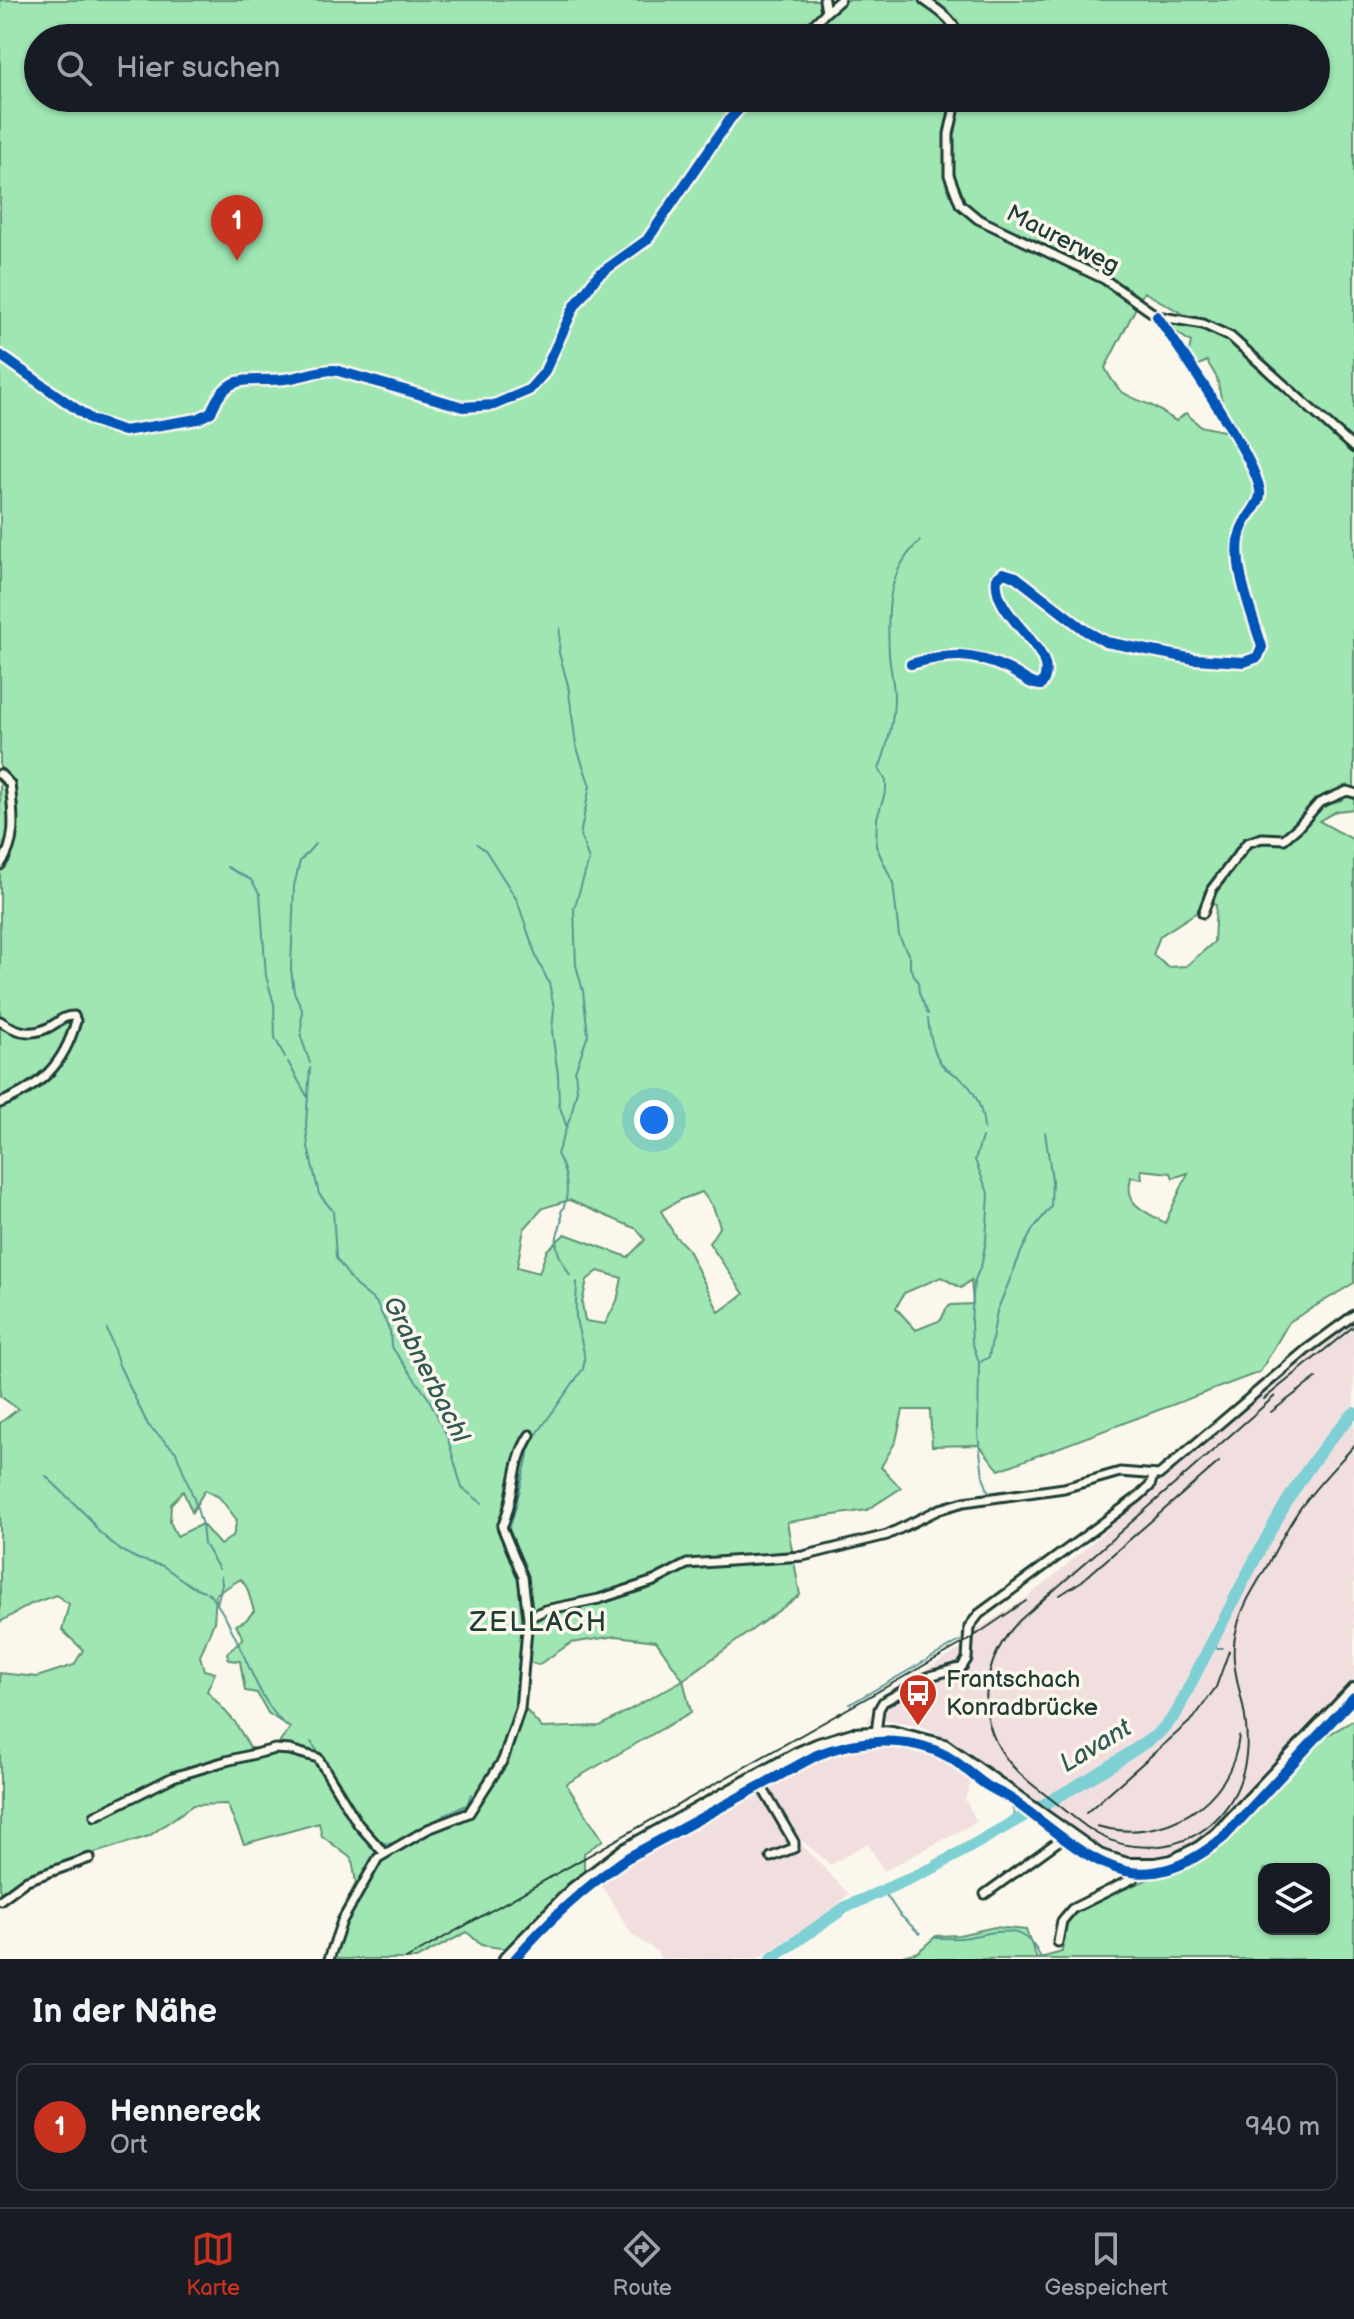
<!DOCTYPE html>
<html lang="de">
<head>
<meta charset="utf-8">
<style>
	:root { --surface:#171b24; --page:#20242c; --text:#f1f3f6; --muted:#9ea1a6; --line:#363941; --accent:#c8321e }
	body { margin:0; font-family:"Balsamiq Sans",sans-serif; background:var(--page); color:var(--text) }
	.controls { position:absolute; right:24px; bottom:24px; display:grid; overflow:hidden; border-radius:16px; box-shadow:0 2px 6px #0004 }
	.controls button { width:72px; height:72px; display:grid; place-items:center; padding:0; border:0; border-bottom:2px solid var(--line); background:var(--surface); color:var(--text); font:40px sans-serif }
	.you { position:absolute; left:654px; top:1120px; width:28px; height:28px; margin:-20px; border:6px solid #fff; border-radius:50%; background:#1a73e8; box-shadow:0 0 0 12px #1a73e833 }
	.badge { display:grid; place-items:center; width:52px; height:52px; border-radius:50%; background:var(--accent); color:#fff; font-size:26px; font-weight:700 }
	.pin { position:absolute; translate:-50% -66px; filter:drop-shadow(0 2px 4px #0008) }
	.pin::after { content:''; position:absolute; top:42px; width:28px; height:24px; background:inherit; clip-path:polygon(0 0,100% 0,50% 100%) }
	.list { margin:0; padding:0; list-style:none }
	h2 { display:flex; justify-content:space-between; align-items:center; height:104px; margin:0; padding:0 32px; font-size:34px }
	h2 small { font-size:26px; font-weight:400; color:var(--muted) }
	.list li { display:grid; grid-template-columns:52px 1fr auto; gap:24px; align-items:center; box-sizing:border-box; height:128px; margin:0 16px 16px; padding:0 16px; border:2px solid var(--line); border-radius:16px }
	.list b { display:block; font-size:30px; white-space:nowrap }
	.list p { margin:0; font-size:26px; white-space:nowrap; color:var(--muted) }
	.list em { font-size:26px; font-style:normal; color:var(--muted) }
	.icon { flex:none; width:44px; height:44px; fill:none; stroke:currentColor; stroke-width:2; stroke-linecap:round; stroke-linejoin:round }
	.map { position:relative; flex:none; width:1354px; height:1959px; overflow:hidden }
	.search { position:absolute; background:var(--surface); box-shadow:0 2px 6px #0004; left:24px; right:24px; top:24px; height:88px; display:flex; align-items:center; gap:20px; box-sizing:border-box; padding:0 28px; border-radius:44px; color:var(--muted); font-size:30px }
	.sheet { height:248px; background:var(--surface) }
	nav { display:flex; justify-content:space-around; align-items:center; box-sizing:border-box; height:112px; border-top:2px solid var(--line); background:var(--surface); font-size:22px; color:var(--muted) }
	nav a { display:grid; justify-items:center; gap:4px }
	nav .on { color:var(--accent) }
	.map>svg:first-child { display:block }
	.built { fill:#f1dfe0 }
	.green { fill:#9fe6b3; stroke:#5f9274; stroke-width:2; fill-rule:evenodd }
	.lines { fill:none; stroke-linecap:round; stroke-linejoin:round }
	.stream { stroke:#589594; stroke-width:2 }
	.river { stroke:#7ed0d4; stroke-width:12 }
	.minor-casing { stroke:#1f3d34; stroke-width:13 }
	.primary-casing { stroke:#1f3d34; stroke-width:18 }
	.minor { stroke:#fbf7ec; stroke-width:7 }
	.primary { stroke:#fbf7ec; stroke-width:12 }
	.rail { stroke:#1f3d34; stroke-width:2 }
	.cycleway-casing { stroke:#fbf7ec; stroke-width:15 }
	.cycleway { stroke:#0057b8; stroke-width:10 }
	.labels { text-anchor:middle; stroke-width:7; stroke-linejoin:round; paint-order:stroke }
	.street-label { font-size:24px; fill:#1f3d34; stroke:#fbf7ec }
	.poi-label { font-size:24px; fill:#1f3d34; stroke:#fbf7ec; text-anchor:start }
	.water-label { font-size:26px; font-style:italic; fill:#325a54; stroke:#fbf7ec }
	.quarter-label { font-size:28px; letter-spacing:2px; fill:#1f3d34; stroke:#fbf7ec }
</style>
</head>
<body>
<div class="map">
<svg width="1354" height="1959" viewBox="0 0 1354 1959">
	<rect width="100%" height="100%" fill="#fbf7ec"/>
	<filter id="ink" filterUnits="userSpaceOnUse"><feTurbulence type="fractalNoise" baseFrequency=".0125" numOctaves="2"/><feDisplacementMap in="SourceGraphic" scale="16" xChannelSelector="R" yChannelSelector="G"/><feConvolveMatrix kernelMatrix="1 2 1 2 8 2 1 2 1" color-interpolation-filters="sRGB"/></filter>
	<g filter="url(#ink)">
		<!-- built -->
		<path class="built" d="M1354 1321V1703L1226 1841 1189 1866 1163 1873 1099 1864 1022 1792 963 1748 924 1727 887 1721 867 1723 881 1695 973 1642 972 1632 1020 1603 1050 1579 1278 1381Z
			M872 1746 892 1747 936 1757 972 1780 965 1799 977 1822 884 1871 867 1843 831 1865 802 1841 766 1785 822 1755Z
			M764 1786 802 1845 849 1894 828 1914 757 1959H661L657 1951 632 1935 599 1881 621 1865Z"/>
		<!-- green -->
		<path class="green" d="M0 0H1354V809L1337 811 1319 821 1354 840V1283L1289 1322 1260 1372 999 1470 979 1445 932 1446 930 1410H903L896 1441 881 1467 901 1488 867 1510 787 1522 800 1595 683 1680 691 1712 566 1784 603 1840 584 1853V1872L507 1949 481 1945 467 1932 416 1959H330L337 1920 356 1883 352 1859 322 1836 319 1823 244 1844 227 1804 193 1805 149 1836 30 1873 0 1894V1673L37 1677 74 1665 83 1650 62 1630 69 1604 56 1595 31 1604 0 1622V1423L18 1409 0 1396ZM38 38H1316V98H38ZM1144 292 1183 314 1162 323 1191 342 1188 355 1197 366 1207 361 1217 378 1228 432 1200 426 1186 413 1176 421C1167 416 1158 408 1148 404 1124 395 1118 393 1105 368ZM1203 901 1216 905 1214 942 1186 966 1168 967 1153 955 1160 936 1197 912ZM1141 1170 1171 1173 1173 1178 1188 1173 1165 1223C1143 1209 1124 1207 1131 1177L1142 1179ZM702 1192 713 1207 720 1226 709 1243 744 1294 719 1312 687 1248 675 1236 661 1211 682 1199ZM569 1200 637 1229 645 1240 628 1257 565 1234 547 1250 539 1273 517 1267 524 1229 543 1208ZM598 1271 622 1278 617 1301 605 1324 585 1321 582 1303 587 1280ZM941 1277 961 1288 971 1280 973 1304 951 1305 946 1309 941 1320 916 1330 896 1308 904 1293ZM205 1490 219 1497 237 1520 233 1536 220 1545 202 1524 177 1536 170 1522 171 1504 183 1491 192 1512ZM241 1579 247 1588 254 1611 245 1621 236 1625 243 1638 227 1653 229 1660 240 1661 245 1691 257 1693 268 1713 290 1728 277 1746 262 1749 250 1748 235 1722 207 1691 215 1673 204 1670 200 1656 214 1622 216 1594ZM616 1636 656 1641 683 1680 600 1726 542 1728 518 1701 522 1659 538 1665 571 1643Z
			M1354 1720V1959H890L918 1952 936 1936 959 1935 995 1927 1026 1930 1037 1959 1062 1952 1065 1921 1075 1910 1163 1873 1189 1866 1226 1841 1321 1739ZM1264 1869H1324V1929H1264Z"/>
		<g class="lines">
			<!-- stream -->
			<path class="stream" d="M920 541C886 571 887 613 889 654 890 669 894 682 894 697 894 723 888 745 879 769L886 781V790L877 818 876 846 893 883 899 936 910 958V968L918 982 919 993 928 1014
				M560 628 559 653 568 685 576 745 590 786 580 835 589 860 574 909 576 965 583 991 588 1035 575 1071 577 1090 571 1115 557 1154C566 1170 572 1195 561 1212 564 1223 558 1227 557 1237 554 1251 564 1264 570 1275
				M477 844 486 851 517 900 537 959 549 983 554 1008 552 1031 558 1075 559 1104 567 1128
				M227 867 251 880 260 894 266 976 274 1004 275 1038 285 1057
				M928 1019C929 1033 934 1057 944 1067 949 1072 956 1074 960 1078 976 1089 983 1111 984 1129
				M288 1062 307 1096
				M310 1063 301 1037 302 1009 294 992 291 969 294 886 300 861 315 844
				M310 1068 306 1124 308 1147 319 1194 333 1211 336 1258 355 1285 376 1302 390 1331 391 1346 429 1399 447 1436 462 1488 482 1503
				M982 1137 975 1160 989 1195 986 1240 982 1263 974 1282 971 1323 972 1342 979 1362 978 1434 983 1476 989 1494
				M107 1329 119 1365 148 1425 176 1452 194 1499 202 1525 204 1544 219 1569
				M980 1362 989 1357 997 1311 1022 1250 1033 1229 1051 1207 1052 1180 1045 1132
				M537 1434 583 1369C588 1353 577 1333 576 1316 575 1304 577 1293 577 1282
				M46 1476 90 1519 98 1531 120 1550 138 1559 163 1566 191 1586 204 1591
				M525 1566 508 1532C519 1502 522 1473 532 1442
				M221 1576 222 1584 217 1604C244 1642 252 1694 286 1726
				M207 1592 217 1603
				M1209 1648H1223
				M850 1704 960 1641
				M311 1742 338 1780 350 1805
				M1011 1805 1017 1820
				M358 1817 369 1831
				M422 1829 448 1813 467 1805 471 1794
				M376 1839C388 1848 397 1842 410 1836
				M883 1890 899 1914 920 1934
				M936 1938C947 1938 958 1939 969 1937 999 1931 1026 1922 1041 1959"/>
			<!-- river -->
			<path class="river" d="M771 1959 846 1907 933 1868 1104 1770 1158 1734 1176 1714C1196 1671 1219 1630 1240 1588 1272 1526 1305 1462 1354 1413"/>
			<!-- minor casing -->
			<g class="minor-casing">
				<path id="minor" d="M924 0C939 11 954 19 959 38
					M826 12 840 0
					M800 38 826 12 824 0
					M957 98 949 134V175L960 204 978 219 1104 279 1157 316 1203 324 1231 337 1354 448
					M0 355 92 420 124 431 198 419 211 412C228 370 247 383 285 379 302 377 317 370 335 370L463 407 494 405 529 390 544 373 574 307 598 275 647 240 730 119 749 98
					M911 664C949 653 972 652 1008 669 1019 674 1031 686 1041 685 1065 651 991 619 997 578L1003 573 1016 577 1086 631 1106 642 1194 659 1244 662 1258 657 1262 647C1253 615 1229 561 1242 528 1246 517 1258 507 1260 496 1265 470 1176 344 1157 316
					M0 774 10 784C13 812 18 842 0 865
					M1203 913 1212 889 1247 843 1262 838 1284 839 1298 827 1319 803 1347 791 1354 793
					M0 1021C19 1034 36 1037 56 1023 63 1018 66 1016 74 1016L76 1021C64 1065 41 1086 0 1103
					M528 1618 545 1610 599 1599 654 1581 687 1564 803 1556 887 1535 940 1509 964 1502 1064 1488 1120 1472 1159 1475 1306 1350 1354 1315
					M876 1733 879 1709 883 1702 930 1676 962 1667 967 1659 969 1627 979 1614 1138 1497 1150 1486 1153 1476
					M756 1777 794 1842V1848L771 1857
					M95 1816 173 1777 226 1761 275 1749 290 1750 318 1758 358 1824 384 1853
					M985 1894 1067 1835
					M0 1900 27 1880 90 1858
					M1058 1942 1062 1921 1072 1909 1134 1878 1139 1866
					M329 1959 342 1921 378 1858 428 1829 469 1813 503 1760 520 1709 528 1618 523 1577 502 1527C516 1498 511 1463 530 1435"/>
			</g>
			<!-- primary casing -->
			<g class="primary-casing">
				<path id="primary" d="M506 1959 573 1890 624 1851 796 1755 819 1745 852 1735 892 1733 944 1746 1099 1856 1127 1865H1156L1172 1862 1200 1848 1217 1835 1354 1690"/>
			</g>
			<!-- minor -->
			<use href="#minor" class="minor"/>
			<!-- primary -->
			<use href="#primary" class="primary"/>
			<!-- rail -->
			<path class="rail" d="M1275 1396 1020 1620C982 1659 973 1718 1009 1762 1022 1778 1039 1790 1055 1802 1069 1813 1083 1826 1099 1835 1134 1854 1182 1850 1212 1823 1246 1792 1252 1749 1243 1706 1237 1679 1229 1656 1237 1628 1242 1606 1254 1588 1266 1568 1276 1549 1286 1529 1299 1510 1315 1487 1335 1467 1354 1446
				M1264 1399 1354 1326
				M1271 1412 1316 1378
				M1060 1595 1082 1581 1219 1462
				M1086 1813 1194 1718 1216 1687 1229 1651
				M1097 1826C1162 1845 1232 1804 1239 1736
				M406 1959 967 1641 1026 1601"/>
			<!-- cycleway casing -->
			<g class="cycleway-casing">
				<path id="cycleway" d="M0 355 92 420 124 431 198 419 211 412C228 370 247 383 285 379 302 377 317 370 335 370L463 407 494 405 529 390 544 373 574 307 598 275 647 240 730 119 749 98
					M911 664C949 653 972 652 1008 669 1019 674 1031 686 1041 685 1065 651 991 619 997 578L1003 573 1016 577 1086 631 1106 642 1194 659 1244 662 1258 657 1262 647C1253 615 1229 561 1242 528 1246 517 1258 507 1260 496 1265 470 1176 344 1157 316
					M515 1959C548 1920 585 1887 627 1858L817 1755C856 1739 908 1735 947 1756 961 1764 973 1776 986 1785 995 1791 1004 1794 1013 1800 1089 1856 1133 1911 1224 1837L1354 1697"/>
			</g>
			<!-- cycleway -->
			<use href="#cycleway" class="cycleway"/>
		</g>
	</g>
	<!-- icons -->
	<defs>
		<g id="bus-pin" transform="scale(2)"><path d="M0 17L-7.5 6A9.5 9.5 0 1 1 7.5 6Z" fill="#c8321e" stroke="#fbf7ec"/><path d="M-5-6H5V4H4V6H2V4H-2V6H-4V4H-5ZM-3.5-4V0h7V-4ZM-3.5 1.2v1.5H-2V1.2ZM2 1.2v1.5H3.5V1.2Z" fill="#fff"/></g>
	</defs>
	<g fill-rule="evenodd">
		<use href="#bus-pin" x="918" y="1693"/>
	</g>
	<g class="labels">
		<!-- street labels -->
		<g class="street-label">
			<text transform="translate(1063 239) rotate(27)" y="8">Maurerweg</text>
		</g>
		<!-- poi labels -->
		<g class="poi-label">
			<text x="946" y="1687">Frantschach<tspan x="946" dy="28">Konradbrücke</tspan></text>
		</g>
		<!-- water labels -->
		<g class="water-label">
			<text transform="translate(427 1369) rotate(63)" y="9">Grabnerbachl</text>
			<text transform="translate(1095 1745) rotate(-31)" y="9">Lavant</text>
		</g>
		<!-- quarter labels -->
		<g class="quarter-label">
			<text x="539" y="1631">ZELLACH</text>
		</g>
	</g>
</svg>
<div class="controls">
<button><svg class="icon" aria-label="layers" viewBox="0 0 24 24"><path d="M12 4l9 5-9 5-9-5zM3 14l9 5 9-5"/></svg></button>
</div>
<div class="you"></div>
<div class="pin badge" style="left:237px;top:261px">1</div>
<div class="search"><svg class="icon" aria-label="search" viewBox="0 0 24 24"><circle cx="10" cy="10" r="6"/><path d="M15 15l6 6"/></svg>Hier suchen</div>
</div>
<section class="sheet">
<h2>In der Nähe<small></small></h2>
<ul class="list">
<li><span class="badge">1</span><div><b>Hennereck</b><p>Ort</p></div><em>940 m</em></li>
</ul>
</section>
<nav>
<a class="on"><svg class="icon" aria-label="map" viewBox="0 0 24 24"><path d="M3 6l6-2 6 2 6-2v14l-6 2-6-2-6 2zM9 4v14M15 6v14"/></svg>Karte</a>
<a><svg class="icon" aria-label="directions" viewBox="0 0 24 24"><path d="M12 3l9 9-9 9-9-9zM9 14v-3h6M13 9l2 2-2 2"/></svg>Route</a>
<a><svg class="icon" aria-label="saved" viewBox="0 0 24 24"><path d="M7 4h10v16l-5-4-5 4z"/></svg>Gespeichert</a>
</nav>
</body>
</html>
